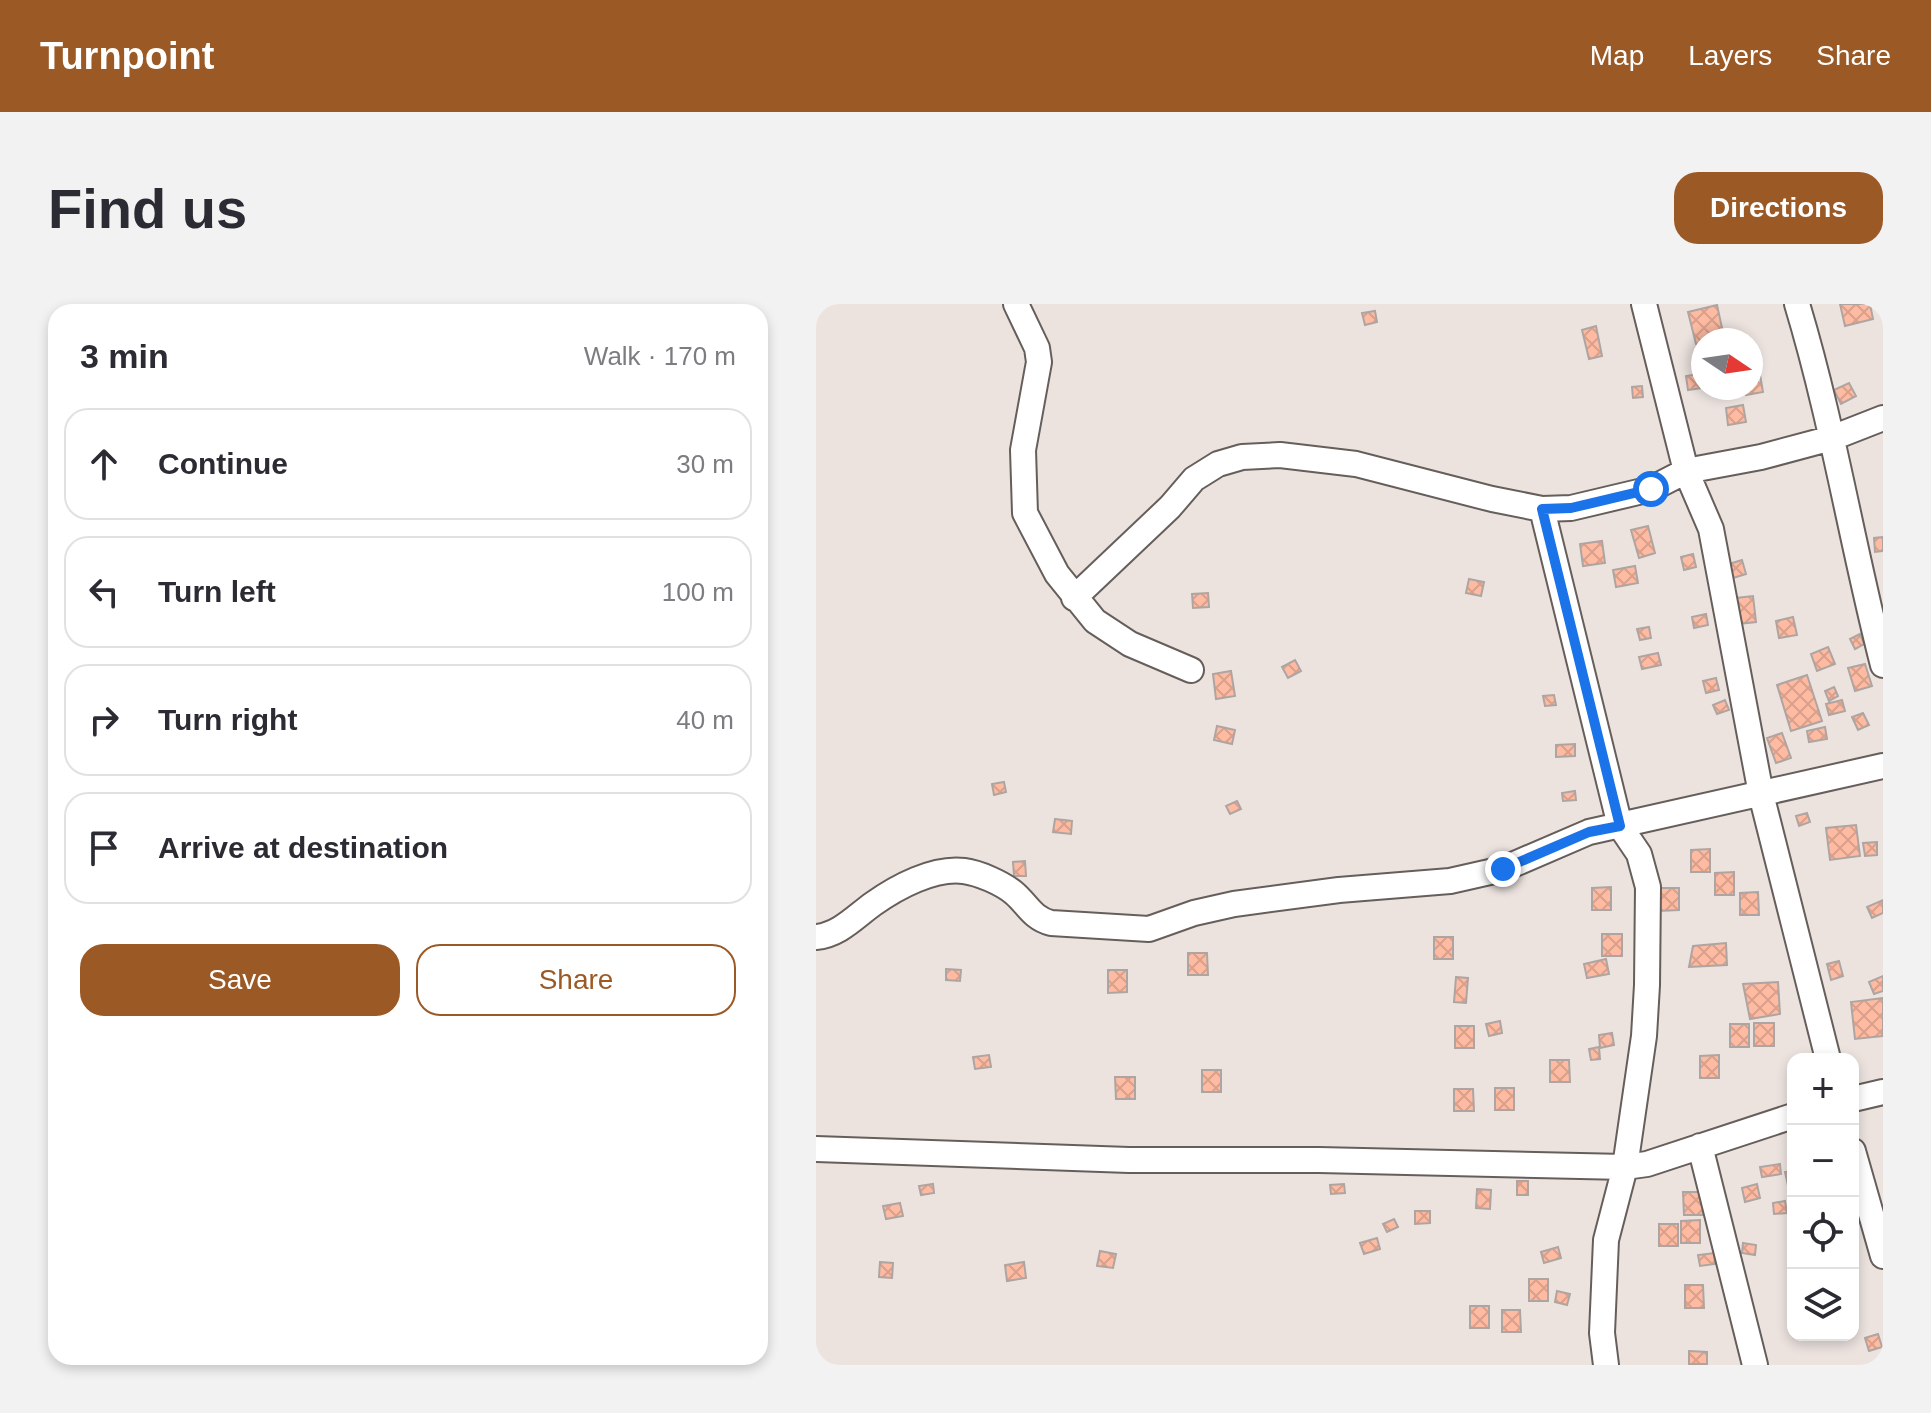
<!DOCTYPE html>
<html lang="en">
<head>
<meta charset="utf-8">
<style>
	:root { --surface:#fff; --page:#f2f2f3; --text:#2b2b33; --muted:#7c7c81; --line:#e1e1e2; --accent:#9b5926 }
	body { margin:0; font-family:Arial,sans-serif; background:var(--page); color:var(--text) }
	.controls { position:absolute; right:24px; bottom:24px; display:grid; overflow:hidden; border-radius:16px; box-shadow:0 4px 12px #0003 }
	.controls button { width:72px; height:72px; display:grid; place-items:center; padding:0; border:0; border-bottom:2px solid var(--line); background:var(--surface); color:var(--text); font:40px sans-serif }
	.compass { position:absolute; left:875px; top:24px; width:72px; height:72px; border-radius:50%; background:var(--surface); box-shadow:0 4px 12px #0003; rotate:103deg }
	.stop { position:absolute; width:24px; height:24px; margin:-18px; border:6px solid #1a73e8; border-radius:50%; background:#fff }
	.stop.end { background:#1a73e8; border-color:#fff; box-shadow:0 2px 8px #0008 }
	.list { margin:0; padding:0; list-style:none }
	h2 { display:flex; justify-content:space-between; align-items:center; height:104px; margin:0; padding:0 32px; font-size:34px }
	h2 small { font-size:26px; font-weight:400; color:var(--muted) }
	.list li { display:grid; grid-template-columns:52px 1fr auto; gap:24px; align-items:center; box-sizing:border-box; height:112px; margin:0 16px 16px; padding:0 16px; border:2px solid var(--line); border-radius:24px }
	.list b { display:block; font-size:30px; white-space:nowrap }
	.list em { font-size:26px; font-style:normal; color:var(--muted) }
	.actions { display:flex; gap:16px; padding:24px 32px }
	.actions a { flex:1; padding:18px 0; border:2px solid var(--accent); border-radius:24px; text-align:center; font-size:28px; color:var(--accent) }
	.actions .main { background:var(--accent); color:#fff }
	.icon { flex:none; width:44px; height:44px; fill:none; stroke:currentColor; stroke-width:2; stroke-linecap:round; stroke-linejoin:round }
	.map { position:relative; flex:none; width:1067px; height:1061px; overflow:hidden; border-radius:24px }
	header { display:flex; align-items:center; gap:48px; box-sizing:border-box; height:112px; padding:0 40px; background:var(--accent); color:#fff }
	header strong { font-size:38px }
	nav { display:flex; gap:44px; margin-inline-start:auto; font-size:28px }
	.intro { display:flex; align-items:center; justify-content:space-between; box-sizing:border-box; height:192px; padding:0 48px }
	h1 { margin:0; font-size:56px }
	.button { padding:20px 36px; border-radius:24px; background:var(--accent); color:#fff; font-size:28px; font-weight:700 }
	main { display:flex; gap:48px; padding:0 48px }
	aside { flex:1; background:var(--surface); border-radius:24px; box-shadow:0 4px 12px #0003 }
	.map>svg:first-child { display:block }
	.building { fill:url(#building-cross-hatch); stroke:#aea5a2; stroke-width:2 }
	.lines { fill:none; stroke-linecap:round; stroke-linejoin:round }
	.minor-casing { stroke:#665e5b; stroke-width:28 }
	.minor { stroke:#fff; stroke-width:24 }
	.route { stroke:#1a73e8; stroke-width:10 }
</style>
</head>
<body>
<header>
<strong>Turnpoint</strong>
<nav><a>Map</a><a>Layers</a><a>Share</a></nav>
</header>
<div class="intro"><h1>Find us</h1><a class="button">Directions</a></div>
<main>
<aside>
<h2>3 min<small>Walk · 170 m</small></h2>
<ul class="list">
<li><svg class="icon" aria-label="ahead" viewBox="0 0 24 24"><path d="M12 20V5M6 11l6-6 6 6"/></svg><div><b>Continue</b></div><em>30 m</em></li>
<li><svg class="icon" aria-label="left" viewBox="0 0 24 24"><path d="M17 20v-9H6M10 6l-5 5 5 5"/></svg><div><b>Turn left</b></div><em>100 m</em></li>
<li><svg class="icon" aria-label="right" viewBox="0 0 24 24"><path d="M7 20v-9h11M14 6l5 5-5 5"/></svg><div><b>Turn right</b></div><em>40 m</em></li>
<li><svg class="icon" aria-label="arrive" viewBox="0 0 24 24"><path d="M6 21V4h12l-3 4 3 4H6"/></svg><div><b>Arrive at destination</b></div></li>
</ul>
<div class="actions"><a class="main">Save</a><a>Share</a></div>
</aside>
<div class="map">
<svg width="1067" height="1061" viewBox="0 0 1067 1061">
	<defs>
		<pattern id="building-cross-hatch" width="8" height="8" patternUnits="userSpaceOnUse" patternTransform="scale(2)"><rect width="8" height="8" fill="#febba2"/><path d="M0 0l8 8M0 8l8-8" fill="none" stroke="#d9a08b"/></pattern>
	</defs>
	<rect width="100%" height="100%" fill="#ece3df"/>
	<!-- building -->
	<path class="building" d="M1024 0H1054L1057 15 1029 22Z
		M901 1 908 33 880 40 872 8Z
		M559 7 561 18 549 21 546 9Z
		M780 22 786 52 773 55 766 26Z
		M942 59 947 88 930 91 929 84H935V60Z
		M884 70 886 84 872 86 870 72Z
		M1033 79 1040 92 1025 100 1018 86Z
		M826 82 827 93 817 94 816 83Z
		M927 101 930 118 912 121 910 104Z
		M832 222 839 249 823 254 815 226Z
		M1067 233V247L1059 248 1058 234Z
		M786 237 789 259 767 262 764 240Z
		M877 250 880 263 868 266 865 253Z
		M926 256 930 270 917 274 913 260Z
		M819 262 822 279 800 283 797 266Z
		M653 275 668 278 665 292 650 289Z
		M392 289 393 303 377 304 376 290Z
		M937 292 940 318 923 320 920 294Z
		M890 310 892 321 878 324 876 313Z
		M977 313 981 331 963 334 960 317Z
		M833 323 835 334 824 336 821 325Z
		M1044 330 1048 340 1039 345 1034 335Z
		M1012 343 1019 360 1001 367 995 350Z
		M842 349 845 361 826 365 823 353Z
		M479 356 485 367 472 374 466 363Z
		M1049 360 1056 382 1039 387 1032 364Z
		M415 367 419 392 400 395 397 370Z
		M991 371 1006 417 975 427 961 381Z
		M900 374 903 386 890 389 887 377Z
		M1018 383 1022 392 1013 397 1009 387Z
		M738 391 740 401 729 402 727 392Z
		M909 396 913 406 901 410 897 401Z
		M1026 396 1029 407 1013 411 1010 400Z
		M1047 409 1053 421 1042 426 1036 413Z
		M401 422 419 426 416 440 398 436Z
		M1009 423 1011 435 993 438 991 427Z
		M966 429 975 454 960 459 951 434Z
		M759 440V452L740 453V441Z
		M188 478 190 488 178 491 176 480Z
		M759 487 760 496 747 497 746 489Z
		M421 497 425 505 414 510 410 502Z
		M991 509 994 518 983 522 980 512Z
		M239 515 256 517 255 530 237 528Z
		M1040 521 1044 552 1014 556 1010 524Z
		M1061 538V551L1049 552 1047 539Z
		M894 545V568H875V546Z
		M209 557 210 572H198L197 558Z
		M918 568V591H899V569Z
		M795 583V606H776V584Z
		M843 584H863V606L843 607Z
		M942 588 943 611H924V589Z
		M1067 596V609L1056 614 1051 603Z
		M786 630H806V652H786Z
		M618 633H637V655H618Z
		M910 639 911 661 873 663 877 642Z
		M372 649H391L392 671H372Z
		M790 655 793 670 771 674 768 660Z
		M1023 657 1027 672 1015 676 1011 660Z
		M130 665 145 666 144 677 130 676Z
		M292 666H311V688L292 689Z
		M1067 672V687L1058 690 1053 678Z
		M640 673 652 674 650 699 638 698Z
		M962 678 964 710 934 715 927 680Z
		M1067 694V732L1039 735 1035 698Z
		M684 717 686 729 673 732 670 720Z
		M938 719H958V742H938Z
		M914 720H933V743H914Z
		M639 722H658V744H639Z
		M796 729 798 741 784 744 783 731Z
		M783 743 784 755 775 756 773 745Z
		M173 751 175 763 159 765 157 753Z
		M903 751V774H884V752Z
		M734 756H753L754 778H734Z
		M386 766H405V788H386Z
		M299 773H319V795H300Z
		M679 784H698V806H679Z
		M638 785H657L658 807H638Z
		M964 860 965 870 946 873 944 863Z
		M977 867V904L969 868Z
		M701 877H712V891H701Z
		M117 880 118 889 105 891 103 882Z
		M528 880 529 889 515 890 514 881Z
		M941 880 944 894 929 898 926 884Z
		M661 885 675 886 674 905 660 904Z
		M867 888H886L887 911H868Z
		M969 897 971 909 958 910 957 899Z
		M84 899 87 912 70 915 67 902Z
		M599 907H614V919L599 920Z
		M578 915 582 923 571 928 567 920Z
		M884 916V939H865V917Z
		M843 920H862V942H843Z
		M561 934 564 945 548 950 544 939Z
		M927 939 940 941 939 951 926 949Z
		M742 943 745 954 728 959 725 948Z
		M284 947 300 950 297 964 281 962Z
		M898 949 899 960 884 962 882 951Z
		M64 958 77 959 76 974 63 973Z
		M208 958 210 974 191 977 189 961Z
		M713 975H732V997H713Z
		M869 981H887L888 1004H869Z
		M741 987 754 990 751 1001 739 998Z
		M654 1002H673V1024H654Z
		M686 1006H704L705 1028H686Z
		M1062 1030 1066 1043 1053 1047 1049 1034Z
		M873 1047 891 1048V1060H873Z"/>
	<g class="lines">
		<!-- minor casing -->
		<g class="minor-casing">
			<path id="minor" d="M200 0 221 44 223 58 207 146 209 209 241 270 279 317 314 340 375 366
				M828 0 870 167 895 225 945 490 1012 755
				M981 0C1017 119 1036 241 1067 361
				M726 205 804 522 823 550 832 583 831 681 828 732 809 863 790 936 786 1029 790 1061
				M258 294 354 203 378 175 402 160 426 153 464 151 540 160 676 195 726 205 755 204 835 185 870 167 945 153 1016 134 1067 114
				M0 633C23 631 39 613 57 600 81 583 118 563 148 567 163 569 186 579 198 589 212 601 216 614 235 619L333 625 378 609 418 600 523 586 634 577 687 565 773 528 1067 462
				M1037 795 1067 788
				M884 842 939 1061
				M0 845 313 856H503L809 863 831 860 977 812
				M1037 847 1067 952"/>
		</g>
		<!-- minor -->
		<use href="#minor" class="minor"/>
	</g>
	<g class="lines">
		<!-- route -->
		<path class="route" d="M687 565 773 528 804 522 726 205 755 204 835 185"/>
	</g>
</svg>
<div class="controls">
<button>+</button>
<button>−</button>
<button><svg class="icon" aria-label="locate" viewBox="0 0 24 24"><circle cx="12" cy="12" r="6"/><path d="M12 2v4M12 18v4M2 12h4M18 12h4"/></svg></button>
<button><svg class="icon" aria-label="layers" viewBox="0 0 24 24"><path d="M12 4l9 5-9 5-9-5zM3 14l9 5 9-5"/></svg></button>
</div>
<svg class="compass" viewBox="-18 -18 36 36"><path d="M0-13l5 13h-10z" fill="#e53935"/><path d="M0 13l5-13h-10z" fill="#7c7c81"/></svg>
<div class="stop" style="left:835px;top:185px"></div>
<div class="stop end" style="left:687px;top:565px"></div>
</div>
</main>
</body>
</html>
